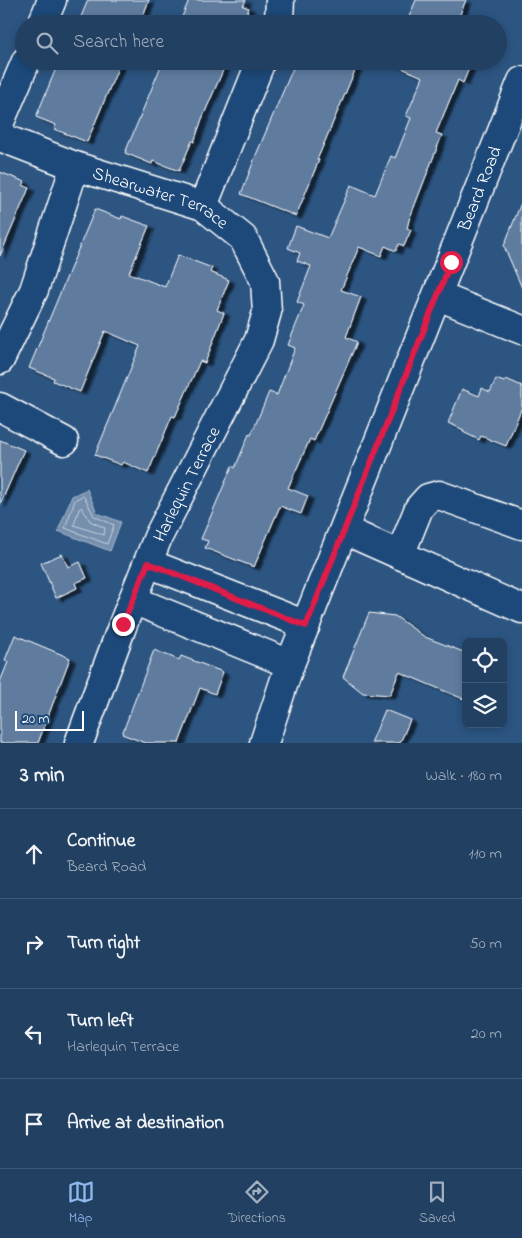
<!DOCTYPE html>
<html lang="en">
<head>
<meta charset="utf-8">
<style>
	:root { --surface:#214062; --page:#2d4b6b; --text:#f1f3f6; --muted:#a2afbe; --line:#3e5977; --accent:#90b9f0 }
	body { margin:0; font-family:"Indie Flower",sans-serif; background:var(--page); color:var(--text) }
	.controls { position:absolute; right:15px; bottom:15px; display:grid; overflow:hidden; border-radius:8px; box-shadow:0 2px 8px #0003 }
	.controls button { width:45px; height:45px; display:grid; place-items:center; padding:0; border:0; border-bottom:1px solid var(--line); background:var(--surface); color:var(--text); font:25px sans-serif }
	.scale { position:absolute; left:15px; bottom:12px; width:69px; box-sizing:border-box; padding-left:5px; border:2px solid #fff; border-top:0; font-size:14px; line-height:18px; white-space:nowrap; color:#fff; -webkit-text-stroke:4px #1f4a7a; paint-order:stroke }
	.stop { position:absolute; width:15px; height:15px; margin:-11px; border:4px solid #e11d48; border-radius:50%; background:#fff }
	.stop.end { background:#e11d48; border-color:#fff; box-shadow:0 1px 5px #0008 }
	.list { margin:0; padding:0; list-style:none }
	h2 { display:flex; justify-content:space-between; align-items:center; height:65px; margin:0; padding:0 20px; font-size:21px }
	h2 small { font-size:16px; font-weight:400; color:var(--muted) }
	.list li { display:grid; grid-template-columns:32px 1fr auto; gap:15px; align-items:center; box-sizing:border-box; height:90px; padding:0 20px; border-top:1px solid var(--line) }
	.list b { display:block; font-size:19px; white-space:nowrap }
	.list p { margin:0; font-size:16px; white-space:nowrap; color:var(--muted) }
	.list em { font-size:16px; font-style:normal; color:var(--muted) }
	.icon { flex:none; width:28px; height:28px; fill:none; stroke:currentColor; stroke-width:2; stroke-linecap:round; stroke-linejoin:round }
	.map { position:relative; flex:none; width:522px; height:743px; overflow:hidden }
	.search { position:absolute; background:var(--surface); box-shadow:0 2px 8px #0003; left:15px; right:15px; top:15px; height:55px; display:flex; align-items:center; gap:12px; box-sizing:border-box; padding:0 18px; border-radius:28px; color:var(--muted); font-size:19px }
	.sheet { height:425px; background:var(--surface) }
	nav { display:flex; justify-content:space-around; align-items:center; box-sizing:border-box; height:70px; border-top:1px solid var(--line); background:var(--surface); font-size:14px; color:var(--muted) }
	nav a { display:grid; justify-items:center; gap:2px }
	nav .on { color:var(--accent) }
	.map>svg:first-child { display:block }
	.water { fill:#748fad; stroke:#acbcce }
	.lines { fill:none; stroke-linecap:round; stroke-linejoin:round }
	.shore { stroke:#c7d2de; stroke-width:1 }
	.building { fill:#5e7c9f; stroke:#fff; filter:url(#shadow) }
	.minor-casing { stroke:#fff; stroke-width:31 }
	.minor { stroke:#1f4a7a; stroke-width:28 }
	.route { stroke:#e11d48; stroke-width:6 }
	.labels { text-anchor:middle; stroke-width:4; stroke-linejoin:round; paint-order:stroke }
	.street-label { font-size:18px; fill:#fff; stroke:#1f4a7a }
</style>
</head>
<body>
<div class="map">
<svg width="522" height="743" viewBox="0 0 522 743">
	<defs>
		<filter id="shadow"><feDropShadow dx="5.5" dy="3" stdDeviation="1" flood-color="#0009"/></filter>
	</defs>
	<rect width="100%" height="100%" fill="#2c5582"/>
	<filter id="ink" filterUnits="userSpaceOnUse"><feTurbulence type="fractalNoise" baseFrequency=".02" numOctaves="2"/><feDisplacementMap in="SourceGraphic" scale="10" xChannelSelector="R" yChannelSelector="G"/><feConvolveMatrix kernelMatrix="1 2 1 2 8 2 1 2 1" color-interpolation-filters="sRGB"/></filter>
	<g filter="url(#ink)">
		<!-- water -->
		<path class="water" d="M87 489 97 513 121 522 110 551 58 531 72 496Z"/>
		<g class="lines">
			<!-- shore -->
			<path class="shore" d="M83 496 85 498 94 516 114 525 107 544 65 528 75 500Z
				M82 508 90 521 105 528 104 535 74 525 79 509Z"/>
		</g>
		<!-- building -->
		<path class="building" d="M88 0H149L140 24H78Z
			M189 0H246L243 6 249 8 243 24H179Z
			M416 0H466L456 24H406Z
			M59 61H121L87 142 54 129 56 125 36 117Z
			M163 61H227L202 119 194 142 192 141 179 171 153 161 152 164 125 153Z
			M296 61H359L317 160H319L296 216 241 194 256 155Z
			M385 61H472L463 83 458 80 436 133 442 135 409 220 407 228 411 230 404 246 399 244 396 251 385 246 381 256 359 247 341 290 361 297 346 337 357 342 314 441 310 439 288 488 308 496 301 514 280 506 254 567 205 548 208 541 201 539 232 466 235 468 249 434 251 435 269 392 277 395 295 348 288 345 304 305 297 302 311 266 297 261 300 253 288 248 296 226 328 238 351 185 375 195 391 156 395 158 411 118 406 116 423 77Z
			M0 172 25 182 23 185 29 188 0 256Z
			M521 203H522V288L504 246Z
			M95 209 121 219 122 216 149 226 129 273 165 287 178 255 212 268 210 272 229 280 217 310 224 313 205 363 200 361 175 417 172 416 148 473 123 462 121 465 95 455 140 346 105 331 80 392 53 381 54 378 29 368Z
			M496 379 504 382 506 379 522 386V407L506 446 481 436 479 440 463 432 464 430 448 423 462 389 479 396 482 388 490 392Z
			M0 440 24 450 0 505Z
			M62 554 68 567 80 562 87 578 75 583 77 588 56 598 41 563Z
			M369 613 395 616 425 637 466 653V700L399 672 390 695 363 693 343 677Z
			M15 635 70 658 38 743H0V682L8 662 5 660Z
			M154 650 179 660 181 656 223 672 215 694 200 688 179 743H145L122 734Z
			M385 710 410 720 400 743H371Z"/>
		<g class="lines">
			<!-- minor casing -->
			<g class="minor-casing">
				<g id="minor">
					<path d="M42 24 52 0"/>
					<path d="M277 24 279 19 280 0"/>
					<path d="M0 122 26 61"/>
					<path id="s1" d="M0 137 75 166 203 206 243 238 265 281 267 312 259 340 158 537 123 624 79 743"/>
					<path d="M203 206 261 61"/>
					<path d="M438 296 522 330"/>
					<path d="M0 360 34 290 75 166"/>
					<path d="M0 407 64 441"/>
					<path d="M344 530 522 609"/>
					<path d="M400 555 419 508 428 498 439 495 522 525"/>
					<path d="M148 563 306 625"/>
					<path d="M133 600 290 664"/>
					<path id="s2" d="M264 743 290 664 522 81"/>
				</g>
			</g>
			<!-- minor -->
			<use href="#minor" class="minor"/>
		</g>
	</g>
	<g class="lines" filter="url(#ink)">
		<!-- route -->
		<path class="route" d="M123 624 148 563 306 626 451 262"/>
	</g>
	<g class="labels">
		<!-- street labels -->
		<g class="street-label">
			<text dy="6" stroke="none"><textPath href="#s2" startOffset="595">Beard Road</textPath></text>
			<text dy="6" stroke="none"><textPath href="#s1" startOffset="172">Shearwater Terrace</textPath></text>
			<text transform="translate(186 484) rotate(-63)" y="6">Harlequin Terrace</text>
		</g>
	</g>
</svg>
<div class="controls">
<button><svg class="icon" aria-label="locate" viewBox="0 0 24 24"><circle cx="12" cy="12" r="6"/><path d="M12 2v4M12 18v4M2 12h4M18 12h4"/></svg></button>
<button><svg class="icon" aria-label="layers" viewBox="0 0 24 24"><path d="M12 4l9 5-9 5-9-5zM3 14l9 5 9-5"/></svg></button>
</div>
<div class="scale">20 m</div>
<div class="stop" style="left:451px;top:262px"></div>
<div class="stop end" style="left:123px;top:624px"></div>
<div class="search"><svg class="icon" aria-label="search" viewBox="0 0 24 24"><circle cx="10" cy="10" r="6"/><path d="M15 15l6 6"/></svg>Search here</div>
</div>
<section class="sheet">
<h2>3 min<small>Walk · 180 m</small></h2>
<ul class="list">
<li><svg class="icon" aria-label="ahead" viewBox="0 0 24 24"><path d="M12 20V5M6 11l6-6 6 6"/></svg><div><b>Continue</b><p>Beard Road</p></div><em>110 m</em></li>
<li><svg class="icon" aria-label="right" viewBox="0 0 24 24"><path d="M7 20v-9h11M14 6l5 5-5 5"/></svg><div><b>Turn right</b></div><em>50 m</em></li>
<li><svg class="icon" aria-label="left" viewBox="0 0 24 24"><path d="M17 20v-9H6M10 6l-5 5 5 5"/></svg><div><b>Turn left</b><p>Harlequin Terrace</p></div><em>20 m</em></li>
<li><svg class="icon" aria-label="arrive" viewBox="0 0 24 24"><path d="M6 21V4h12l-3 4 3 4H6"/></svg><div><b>Arrive at destination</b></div></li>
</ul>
</section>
<nav>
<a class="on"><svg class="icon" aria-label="map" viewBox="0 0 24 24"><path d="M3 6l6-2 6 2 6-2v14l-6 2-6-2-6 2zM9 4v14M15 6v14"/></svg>Map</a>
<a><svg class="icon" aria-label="directions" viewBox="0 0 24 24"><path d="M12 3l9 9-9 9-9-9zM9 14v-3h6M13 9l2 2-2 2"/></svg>Directions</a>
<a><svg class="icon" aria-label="saved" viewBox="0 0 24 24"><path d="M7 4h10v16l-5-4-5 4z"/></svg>Saved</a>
</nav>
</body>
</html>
